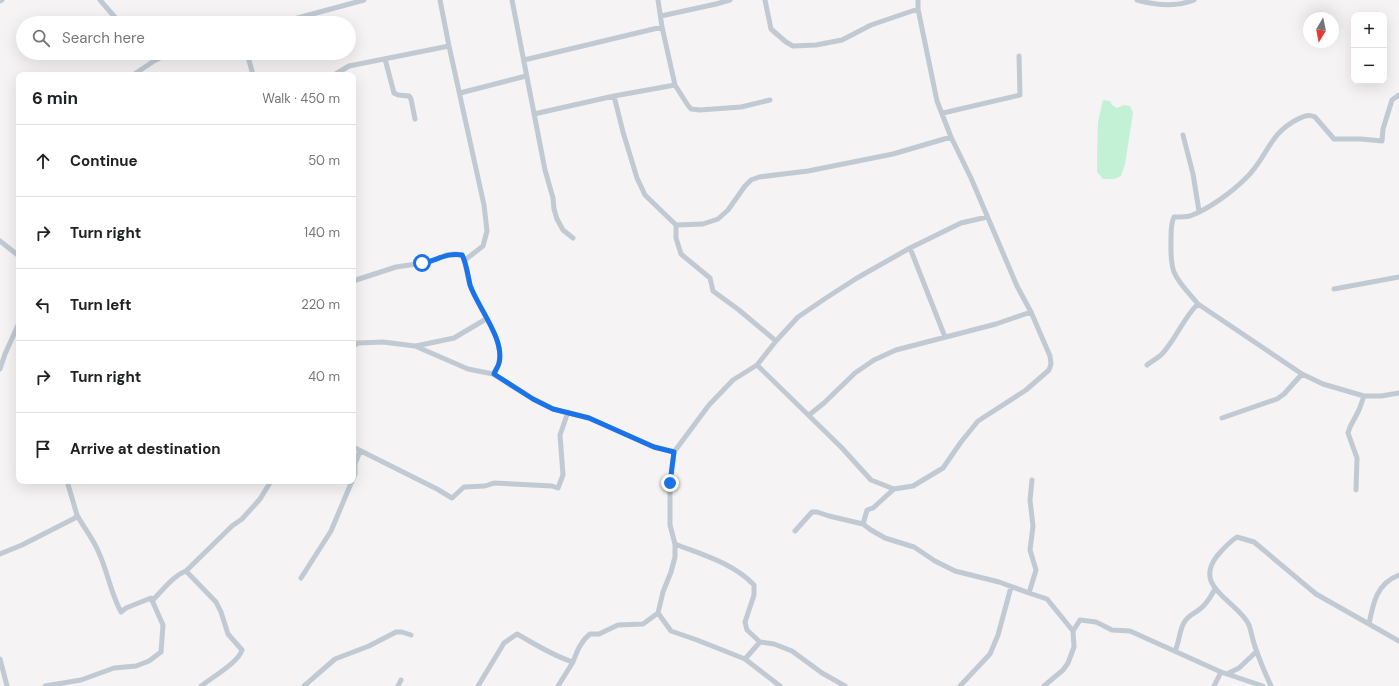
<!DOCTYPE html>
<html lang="en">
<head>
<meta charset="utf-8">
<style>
	:root { --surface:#fff; --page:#f6f6f6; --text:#202124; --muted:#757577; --line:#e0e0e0 }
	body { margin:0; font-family:"DM Sans",sans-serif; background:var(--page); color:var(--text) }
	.controls { position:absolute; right:12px; top:12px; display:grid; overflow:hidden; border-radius:8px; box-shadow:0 4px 16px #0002 }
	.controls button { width:36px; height:36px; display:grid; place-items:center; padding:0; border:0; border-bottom:1px solid var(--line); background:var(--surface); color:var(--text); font:20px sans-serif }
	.compass { position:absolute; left:1303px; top:12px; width:36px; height:36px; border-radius:50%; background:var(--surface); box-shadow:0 4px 16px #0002; rotate:190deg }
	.stop { position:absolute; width:12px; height:12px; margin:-9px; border:3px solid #1a73e8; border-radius:50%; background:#fff }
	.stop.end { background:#1a73e8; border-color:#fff; box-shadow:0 1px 4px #0008 }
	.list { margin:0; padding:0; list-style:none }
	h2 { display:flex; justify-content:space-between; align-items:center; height:52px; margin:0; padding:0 16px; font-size:17px }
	h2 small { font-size:13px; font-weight:400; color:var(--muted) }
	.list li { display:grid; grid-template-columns:26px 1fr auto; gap:12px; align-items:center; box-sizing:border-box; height:72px; padding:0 16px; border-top:1px solid var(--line) }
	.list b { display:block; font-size:15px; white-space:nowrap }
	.list em { font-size:13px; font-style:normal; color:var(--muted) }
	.icon { flex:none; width:22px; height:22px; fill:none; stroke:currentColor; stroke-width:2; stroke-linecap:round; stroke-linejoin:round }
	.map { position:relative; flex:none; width:1399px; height:686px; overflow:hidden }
	.search { position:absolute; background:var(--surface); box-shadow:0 4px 16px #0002; left:16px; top:16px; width:340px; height:44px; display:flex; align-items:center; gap:10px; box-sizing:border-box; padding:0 14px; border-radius:22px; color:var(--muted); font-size:15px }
	.panel { position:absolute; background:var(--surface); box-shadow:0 4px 16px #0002; left:16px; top:72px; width:340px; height:412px; border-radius:8px }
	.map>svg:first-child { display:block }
	.green { fill:#c3f1d5 }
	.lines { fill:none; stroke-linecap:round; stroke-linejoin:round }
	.minor { stroke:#c1cad2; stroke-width:5 }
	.route { stroke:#1a73e8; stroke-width:5 }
</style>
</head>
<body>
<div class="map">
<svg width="1399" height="686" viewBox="0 0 1399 686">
	<rect width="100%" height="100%" fill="#f5f3f3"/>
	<!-- green -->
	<path class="green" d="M1103 100 1110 101 1112 105 1117 108 1124 105 1130 106 1133 113 1125 164 1121 176 1114 179H1103L1097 172V156L1098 122Z"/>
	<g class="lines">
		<!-- minor -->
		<path class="minor" d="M100 0 120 23
			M440 0 449 46 484 205 487 231 483 246 465 260
			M512 0 545 170 553 198 554 209 557 219 563 230 573 238
			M658 0 662 27 675 85 687 104 691 109 700 110 741 107 770 100
			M765 0 771 29 786 42 793 46 816 45 842 40 871 25 918 9
			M1137 0C1155 5 1177 7 1194 0
			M0 1 2 0
			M661 16 716 4 730 0
			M279 23 364 0
			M147 53 154 61
			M247 53 253 75
			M385 59 394 93 398 95 409 96 411 99 415 119
			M524 60 662 27
			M133 75 154 61 170 53
			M334 75 349 66 449 46
			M460 93 526 76
			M614 96 623 132 637 178 645 195 676 225 703 224 718 219 728 210 745 186 751 180 759 177 808 171 893 154 951 137
			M943 113 1020 95 1019 56
			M534 114 614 96 675 85
			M1183 135 1193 174 1199 211
			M676 225V238L681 254 710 278 713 291 739 310 776 341
			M0 241 19 256
			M910 248 945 337
			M353 281 396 267 430 262 446 255 455 254 462 255C466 261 467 276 470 285 478 308 505 339 499 363 498 367 495 371 493 374L533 399 553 409 589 418 654 447 674 452
			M1334 289 1399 277
			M1198 304C1190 294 1179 284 1174 272 1170 262 1171 249 1171 238 1171 232 1171 223 1174 217 1179 217 1185 217 1190 216 1209 209 1232 192 1246 178 1268 157 1268 134 1298 119 1304 116 1309 114 1315 117L1334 139H1361L1382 141 1383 129 1392 100 1399 95
			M353 346 358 343 383 342 415 346 468 369 493 374
			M416 346 454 338 486 319
			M757 365 841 447 871 480 894 489 913 486 943 468 961 442 978 421 1026 390 1049 370 1051 364 1050 356 1031 312 1017 286 971 178 951 137 937 101 918 9V0
			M1147 365C1152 361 1158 358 1162 354 1177 338 1183 318 1198 304L1302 374 1323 384 1364 396H1381L1399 393
			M0 369 5 354 19 323
			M809 415 824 403 855 373 874 360 896 350 996 324 1031 312
			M1222 418 1277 399 1284 394 1302 374
			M353 447 437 489 452 498 464 487 485 486 494 483 552 486 558 488 563 475 560 435 568 412
			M353 479 355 474V464L360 451
			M894 489 873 508 867 510 863 524 871 530 885 538 914 547 935 561 955 571 999 582 1029 593 1036 570 1030 550 1033 526 1030 500 1032 480
			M1356 490 1357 458 1348 433 1350 427 1359 410 1364 396
			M795 531 812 512H817L829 516 863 524
			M675 544C703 555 733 563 754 585V595L745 622 747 630 760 642 774 644 792 651 822 673 845 686
			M0 554 22 545 75 518 77 515 67 481
			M186 571 216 602 221 612 228 634 242 650C239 662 211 678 201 686
			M1399 575C1377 583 1373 603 1369 624L1399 641
			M301 578 331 531 352 481
			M1029 593 1047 599 1073 631 1074 647 1068 663 1063 670 1044 686
			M152 601C162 591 173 576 186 571L232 526 242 519 260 499 271 481
			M658 613 671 631 697 640 745 659 780 686
			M1073 631 1080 620 1096 622 1112 630 1130 631 1221 672 1263 686
			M1175 651C1180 641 1179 629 1185 621 1189 615 1195 613 1200 609 1207 604 1211 596 1215 589
			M0 659 7 686
			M745 659 760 642
			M1227 674 1239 668 1256 652
			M45 686 81 680 114 668 136 666 149 661 161 652 163 625 151 598 126 608 121 612C111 594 108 573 99 553 94 540 84 528 77 515
			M304 686 335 659 369 646 396 632H402L411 635
			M398 686 401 680
			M478 686 504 643 517 634C535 644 553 656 573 662 577 651 581 641 590 634H599L618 625 643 624 658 613 663 592 671 572 675 557V544L670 525V483L674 452 709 405 733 380 757 365 776 341 798 317 826 298 857 278 910 248 961 223 987 217
			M558 686 573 662
			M960 686 990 654 998 635 1011 587
			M1214 686 1221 672
			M1271 686C1266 675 1261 664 1257 652 1253 643 1252 634 1249 625 1238 601 1192 588 1217 556 1223 549 1229 542 1237 537L1254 542 1316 594 1369 624"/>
	</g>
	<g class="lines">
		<!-- route -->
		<path class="route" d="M422 263C436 261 447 252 462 255 466 261 468 276 470 285 478 308 505 339 499 363 498 367 495 371 494 374L533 399 553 409 589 418 654 447 674 452 670 483"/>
	</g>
</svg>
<div class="controls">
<button>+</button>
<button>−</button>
</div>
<svg class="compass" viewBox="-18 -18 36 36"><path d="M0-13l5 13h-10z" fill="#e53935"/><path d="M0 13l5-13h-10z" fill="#757577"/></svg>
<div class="stop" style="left:422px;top:263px"></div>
<div class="stop end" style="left:670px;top:483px"></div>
<div class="search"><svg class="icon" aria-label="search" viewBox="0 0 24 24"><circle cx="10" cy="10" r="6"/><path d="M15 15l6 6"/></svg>Search here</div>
<section class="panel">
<h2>6 min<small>Walk · 450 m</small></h2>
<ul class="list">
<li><svg class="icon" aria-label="ahead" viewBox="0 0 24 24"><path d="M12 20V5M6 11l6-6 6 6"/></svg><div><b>Continue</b></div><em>50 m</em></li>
<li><svg class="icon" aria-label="right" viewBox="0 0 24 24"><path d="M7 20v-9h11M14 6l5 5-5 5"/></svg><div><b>Turn right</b></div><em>140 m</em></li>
<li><svg class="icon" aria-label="left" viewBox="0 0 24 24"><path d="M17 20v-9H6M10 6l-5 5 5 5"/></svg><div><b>Turn left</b></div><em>220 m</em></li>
<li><svg class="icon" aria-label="right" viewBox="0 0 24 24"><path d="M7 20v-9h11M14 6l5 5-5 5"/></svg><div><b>Turn right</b></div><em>40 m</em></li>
<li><svg class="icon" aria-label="arrive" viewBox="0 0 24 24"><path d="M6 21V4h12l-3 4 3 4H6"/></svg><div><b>Arrive at destination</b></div></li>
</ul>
</section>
</div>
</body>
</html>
